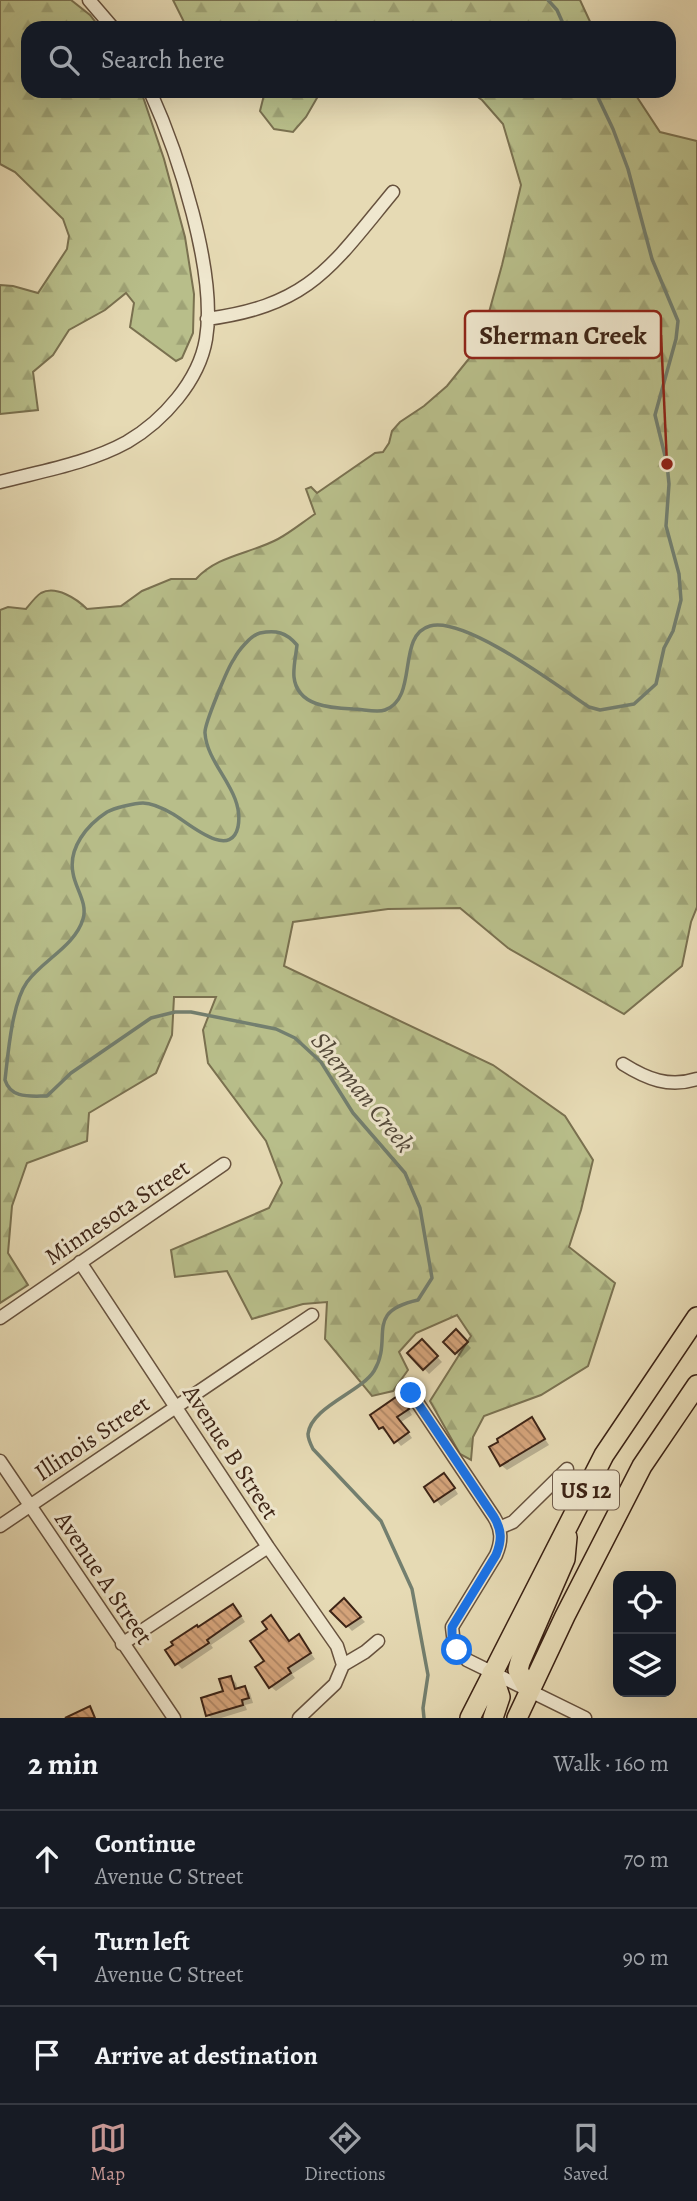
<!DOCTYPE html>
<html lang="en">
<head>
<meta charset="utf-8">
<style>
	:root { --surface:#171b24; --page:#20242c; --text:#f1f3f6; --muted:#9ea1a6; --line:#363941; --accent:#c59692 }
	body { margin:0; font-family:Alegreya,serif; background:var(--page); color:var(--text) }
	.controls { position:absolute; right:21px; bottom:21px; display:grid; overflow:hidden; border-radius:14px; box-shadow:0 7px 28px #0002 }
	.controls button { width:63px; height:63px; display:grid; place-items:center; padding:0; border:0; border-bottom:2px solid var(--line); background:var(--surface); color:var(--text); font:35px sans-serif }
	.stop { position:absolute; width:21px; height:21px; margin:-16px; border:5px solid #1a73e8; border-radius:50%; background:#fff }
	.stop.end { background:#1a73e8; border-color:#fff; box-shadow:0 2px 7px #0008 }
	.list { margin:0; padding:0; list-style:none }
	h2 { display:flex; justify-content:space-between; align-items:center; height:91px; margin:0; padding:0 28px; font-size:30px }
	h2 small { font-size:23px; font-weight:400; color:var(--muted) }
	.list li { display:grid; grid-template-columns:46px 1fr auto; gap:21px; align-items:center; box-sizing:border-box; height:98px; padding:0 28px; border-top:2px solid var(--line) }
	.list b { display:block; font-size:26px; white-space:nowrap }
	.list p { margin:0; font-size:23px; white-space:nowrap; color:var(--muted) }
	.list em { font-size:23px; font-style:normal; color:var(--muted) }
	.icon { flex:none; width:38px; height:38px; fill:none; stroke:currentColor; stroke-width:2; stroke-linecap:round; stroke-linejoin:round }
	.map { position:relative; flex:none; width:697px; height:1718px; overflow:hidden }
	.search { position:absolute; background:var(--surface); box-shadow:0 7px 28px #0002; left:21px; right:21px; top:21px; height:77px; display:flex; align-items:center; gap:18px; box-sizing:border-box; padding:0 24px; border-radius:21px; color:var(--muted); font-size:26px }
	.sheet { height:385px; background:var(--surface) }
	nav { display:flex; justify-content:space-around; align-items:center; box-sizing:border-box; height:98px; border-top:2px solid var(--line); background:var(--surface); font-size:19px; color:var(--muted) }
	nav a { display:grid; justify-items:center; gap:4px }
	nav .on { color:var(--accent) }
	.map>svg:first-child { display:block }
	.forest { fill:url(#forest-firs); stroke:#7a7150; stroke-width:2 }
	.shadow { fill:#0003 }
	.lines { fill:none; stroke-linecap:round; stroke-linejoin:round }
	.stream { stroke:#737f6f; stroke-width:3.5 }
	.building { fill:url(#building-back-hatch); stroke:#3d2416; stroke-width:2 }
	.street-casing { stroke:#67523e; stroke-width:15 }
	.primary-casing { stroke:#3d2416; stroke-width:22 }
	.street { stroke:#efe7ce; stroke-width:12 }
	.primary { stroke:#e6dab4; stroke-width:19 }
	.route { stroke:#1a73e8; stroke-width:9 }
	.labels { text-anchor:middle; stroke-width:6; stroke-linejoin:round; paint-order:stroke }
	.shield { fill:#efe7ce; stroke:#725e4d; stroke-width:2 }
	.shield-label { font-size:23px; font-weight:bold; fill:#3d2416 }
	.street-label { font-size:24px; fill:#3d2416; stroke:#efe7ce }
	.water-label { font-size:26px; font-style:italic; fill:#544a3b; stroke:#efe7ce }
	.leader { fill:none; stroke:#8f2418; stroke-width:2.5 }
	.callout-dot { fill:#8f2418; stroke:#efe7ce; stroke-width:2.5 }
	.callout { fill:#efe7ce; stroke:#8f2418; stroke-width:2.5 }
	.callout-label { font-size:26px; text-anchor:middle; font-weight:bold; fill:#3d2416 }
</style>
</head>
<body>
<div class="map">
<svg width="697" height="1718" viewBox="0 0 697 1718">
	<defs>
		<pattern id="forest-firs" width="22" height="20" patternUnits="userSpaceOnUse" patternTransform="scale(1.75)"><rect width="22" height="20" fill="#b8be8a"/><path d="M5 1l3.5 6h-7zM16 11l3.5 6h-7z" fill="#9fa376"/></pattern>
		<pattern id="building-back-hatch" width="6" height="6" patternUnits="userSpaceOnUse" patternTransform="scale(1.75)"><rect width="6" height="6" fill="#d5a47b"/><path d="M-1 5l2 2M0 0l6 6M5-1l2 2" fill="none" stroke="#ae8564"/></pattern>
	</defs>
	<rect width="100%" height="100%" fill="#e6dab4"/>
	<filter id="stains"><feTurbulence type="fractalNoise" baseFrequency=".00286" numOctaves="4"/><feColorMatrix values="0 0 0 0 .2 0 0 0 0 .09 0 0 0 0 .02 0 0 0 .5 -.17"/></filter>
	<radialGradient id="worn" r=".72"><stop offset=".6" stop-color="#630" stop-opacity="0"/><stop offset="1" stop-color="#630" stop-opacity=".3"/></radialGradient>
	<!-- forest -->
	<path class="forest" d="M0 0H71L90 15 100 28H28V91H141L164 159 185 237 194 294 193 333 182 358 176 361 130 327 134 303 126 293 105 310 69 330 53 355 33 372 38 410 0 414V285L13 286 38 293 67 249 69 236 63 219 15 172 0 164Z
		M173 0H580L593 28H187Z
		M265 91H321L306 117 293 132 274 129 260 111Z
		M469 91H633L660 132 697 141V907L691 922 682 966 624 1014 508 948 460 908 388 909 293 922 284 966 493 1065 565 1116 593 1160 581 1210 569 1247 615 1283 588 1366 541 1395 484 1416 473 1437 471 1460 460 1454 430 1401 471 1336 457 1315 416 1333 399 1352 408 1370 393 1391 372 1396 325 1339 327 1302 303 1304 252 1319 227 1271 175 1277 171 1250 269 1208 282 1183 266 1141 208 1063 203 1030 216 997H174L172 1035 156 1073 89 1113 87 1141 27 1163 12 1206 8 1253 28 1285 0 1303V610L8 607 26 609C30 604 36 596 41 593 56 585 77 599 87 609L121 606 142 591 171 579H196C218 555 250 554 278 539 291 532 303 522 315 514L306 489 311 487 317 493 375 453 383 452 389 443 392 431 400 422 424 406 447 386 480 345 502 265 521 185 503 124 482 100Z"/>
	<!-- shadow -->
	<path class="shadow" d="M456 1332 471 1348 461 1358 445 1342Z
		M422 1341 442 1362 429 1374 410 1353Z
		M404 1402 412 1415 401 1422 412 1438 401 1446 388 1431 386 1433 381 1428Z
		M532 1420 549 1445 507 1470 501 1465Z
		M449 1480 458 1494 441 1506 426 1487Z
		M344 1600 365 1622 352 1631 333 1611Z
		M238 1611 245 1622 211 1645 213 1648 182 1669 177 1664 199 1629Z
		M271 1617 290 1642 299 1636 315 1659 292 1674 295 1678 276 1691 270 1686 267 1662Z
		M231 1678 236 1683 238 1690 245 1688 250 1693 253 1703 245 1705 247 1710 221 1718H211L208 1715 225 1692Z"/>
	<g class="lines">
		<!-- stream -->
		<path class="stream" d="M548 0 557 10 565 28
			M424 1718 423 1708 428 1675 412 1589 381 1521 313 1449C311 1445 308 1438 308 1434 311 1407 361 1392 374 1371 394 1338 363 1312 418 1300L432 1278 420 1208 405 1173 353 1113 321 1062 295 1038 276 1029 191 1012H175L151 1018 71 1073 47 1096C30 1096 11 1099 5 1080 8 1054 12 1003 27 982 43 960 75 946 83 919 88 903 75 888 73 873 68 848 87 825 107 812 114 808 135 803 143 803 152 803 166 810 173 814 187 822 230 861 238 827 245 791 207 766 205 733 204 725 228 667 234 659 238 651 251 635 260 633 276 630 286 632 297 645 296 655 293 667 294 677 297 706 330 708 353 709 362 709 377 713 385 710 419 698 396 635 430 626 465 616 559 687 589 707L600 710 634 704 656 684 664 648 673 631 681 600 679 574 666 526 669 484 667 464 655 415 676 339 678 321 652 259 628 169 613 129 595 91"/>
	</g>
	<!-- building -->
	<path class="building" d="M456 1329 468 1342 455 1354 443 1342Z
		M422 1339 438 1356 423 1370 407 1353Z
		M399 1395 409 1409 397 1417 409 1432 394 1443 383 1427 379 1429 370 1415Z
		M532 1417 545 1439 500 1466 489 1447 498 1442 497 1439Z
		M444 1473 455 1488 434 1502 424 1487Z
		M344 1598 361 1617 346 1627 330 1611Z
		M233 1604 241 1616 207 1640 209 1643 175 1665 165 1650 173 1645 171 1642 197 1625 198 1627Z
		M271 1615 289 1641 299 1634 311 1653 288 1668 291 1673 269 1688 255 1667 264 1661 250 1641 267 1629 262 1622Z
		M231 1676 235 1689 245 1686 249 1698 242 1700 243 1705 206 1716 201 1698 223 1691 219 1679Z
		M90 1706 95 1718H65Z"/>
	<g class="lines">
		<!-- street casing -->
		<g class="street-casing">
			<path id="street" d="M89 0 113 28
				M207 319C310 305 331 267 393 192
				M0 482C42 471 89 463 127 442 163 421 199 381 206 339 217 272 178 153 150 91
				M623 1064C647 1079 669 1088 697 1079
				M80 1262 268 1547 337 1646 343 1665
				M0 1318 224 1164
				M411 1393 494 1517C502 1530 502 1541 496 1555L452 1627 454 1644 467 1660 585 1718
				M0 1461 174 1718
				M0 1526 312 1315
				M499 1528 513 1522 567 1469
				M122 1644 268 1547
				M299 1718 335 1684 343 1665 365 1652 378 1641"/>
		</g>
		<!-- primary casing -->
		<g class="primary-casing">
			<path id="primary" d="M492 1673 500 1697 493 1718
				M529 1691 518 1670 520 1662 565 1559 567 1537
				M470 1718 604 1455 697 1317
				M517 1718 565 1616 642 1466 697 1385"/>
		</g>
		<!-- street -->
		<use href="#street" class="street"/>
		<!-- primary -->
		<use href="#primary" class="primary"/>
	</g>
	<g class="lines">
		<!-- route -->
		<path class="route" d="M411 1393 494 1517C502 1530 502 1541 496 1555L452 1627V1636L457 1650"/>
	</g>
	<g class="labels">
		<!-- shield labels -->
		<rect class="shield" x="553" y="1470.5" width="66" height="39" rx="5"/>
		<g class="shield-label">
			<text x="586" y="1498">US 12</text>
		</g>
		<!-- street labels -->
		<g class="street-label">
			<text transform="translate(117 1212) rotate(-34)" y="8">Minnesota Street</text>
			<text transform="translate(92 1438) rotate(-34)" y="8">Illinois Street</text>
			<text transform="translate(231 1452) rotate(57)" y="8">Avenue B Street</text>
			<text transform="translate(104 1578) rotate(56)" y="8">Avenue A Street</text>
		</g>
		<!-- water labels -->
		<g class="water-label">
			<text transform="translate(363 1092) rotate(51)" y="9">Sherman Creek</text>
		</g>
	</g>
	<!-- callouts -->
	<path class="leader" d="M667 464L661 335"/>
	<circle class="callout-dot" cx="667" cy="464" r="7"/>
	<rect class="callout" x="465" y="311" width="196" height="47" rx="7"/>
	<g class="callout-label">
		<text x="563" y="344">Sherman Creek</text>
	</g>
	<rect width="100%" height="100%" filter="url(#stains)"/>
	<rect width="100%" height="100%" fill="url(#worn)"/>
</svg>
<div class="controls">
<button><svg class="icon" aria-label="locate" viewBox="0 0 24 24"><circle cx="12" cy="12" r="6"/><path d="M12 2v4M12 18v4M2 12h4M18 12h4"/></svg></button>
<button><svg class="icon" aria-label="layers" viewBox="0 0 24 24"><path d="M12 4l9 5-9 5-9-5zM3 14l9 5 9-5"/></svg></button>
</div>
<div class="stop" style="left:457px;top:1650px"></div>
<div class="stop end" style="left:411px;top:1393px"></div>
<div class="search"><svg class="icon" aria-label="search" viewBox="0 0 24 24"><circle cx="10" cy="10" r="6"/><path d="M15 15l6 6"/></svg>Search here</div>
</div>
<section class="sheet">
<h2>2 min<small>Walk · 160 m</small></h2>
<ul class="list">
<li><svg class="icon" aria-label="ahead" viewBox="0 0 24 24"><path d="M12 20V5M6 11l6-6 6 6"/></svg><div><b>Continue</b><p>Avenue C Street</p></div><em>70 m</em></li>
<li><svg class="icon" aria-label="left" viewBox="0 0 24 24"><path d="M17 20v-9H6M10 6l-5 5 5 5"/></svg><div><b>Turn left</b><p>Avenue C Street</p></div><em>90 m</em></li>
<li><svg class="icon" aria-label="arrive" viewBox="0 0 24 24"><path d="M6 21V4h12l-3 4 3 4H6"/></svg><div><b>Arrive at destination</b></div></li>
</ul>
</section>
<nav>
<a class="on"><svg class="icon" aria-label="map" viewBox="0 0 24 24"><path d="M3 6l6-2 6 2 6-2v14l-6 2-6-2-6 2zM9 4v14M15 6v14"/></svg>Map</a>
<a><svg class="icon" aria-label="directions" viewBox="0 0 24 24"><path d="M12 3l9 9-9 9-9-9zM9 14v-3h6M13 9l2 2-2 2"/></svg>Directions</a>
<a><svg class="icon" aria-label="saved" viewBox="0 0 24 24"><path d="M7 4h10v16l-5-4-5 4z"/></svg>Saved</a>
</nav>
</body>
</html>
